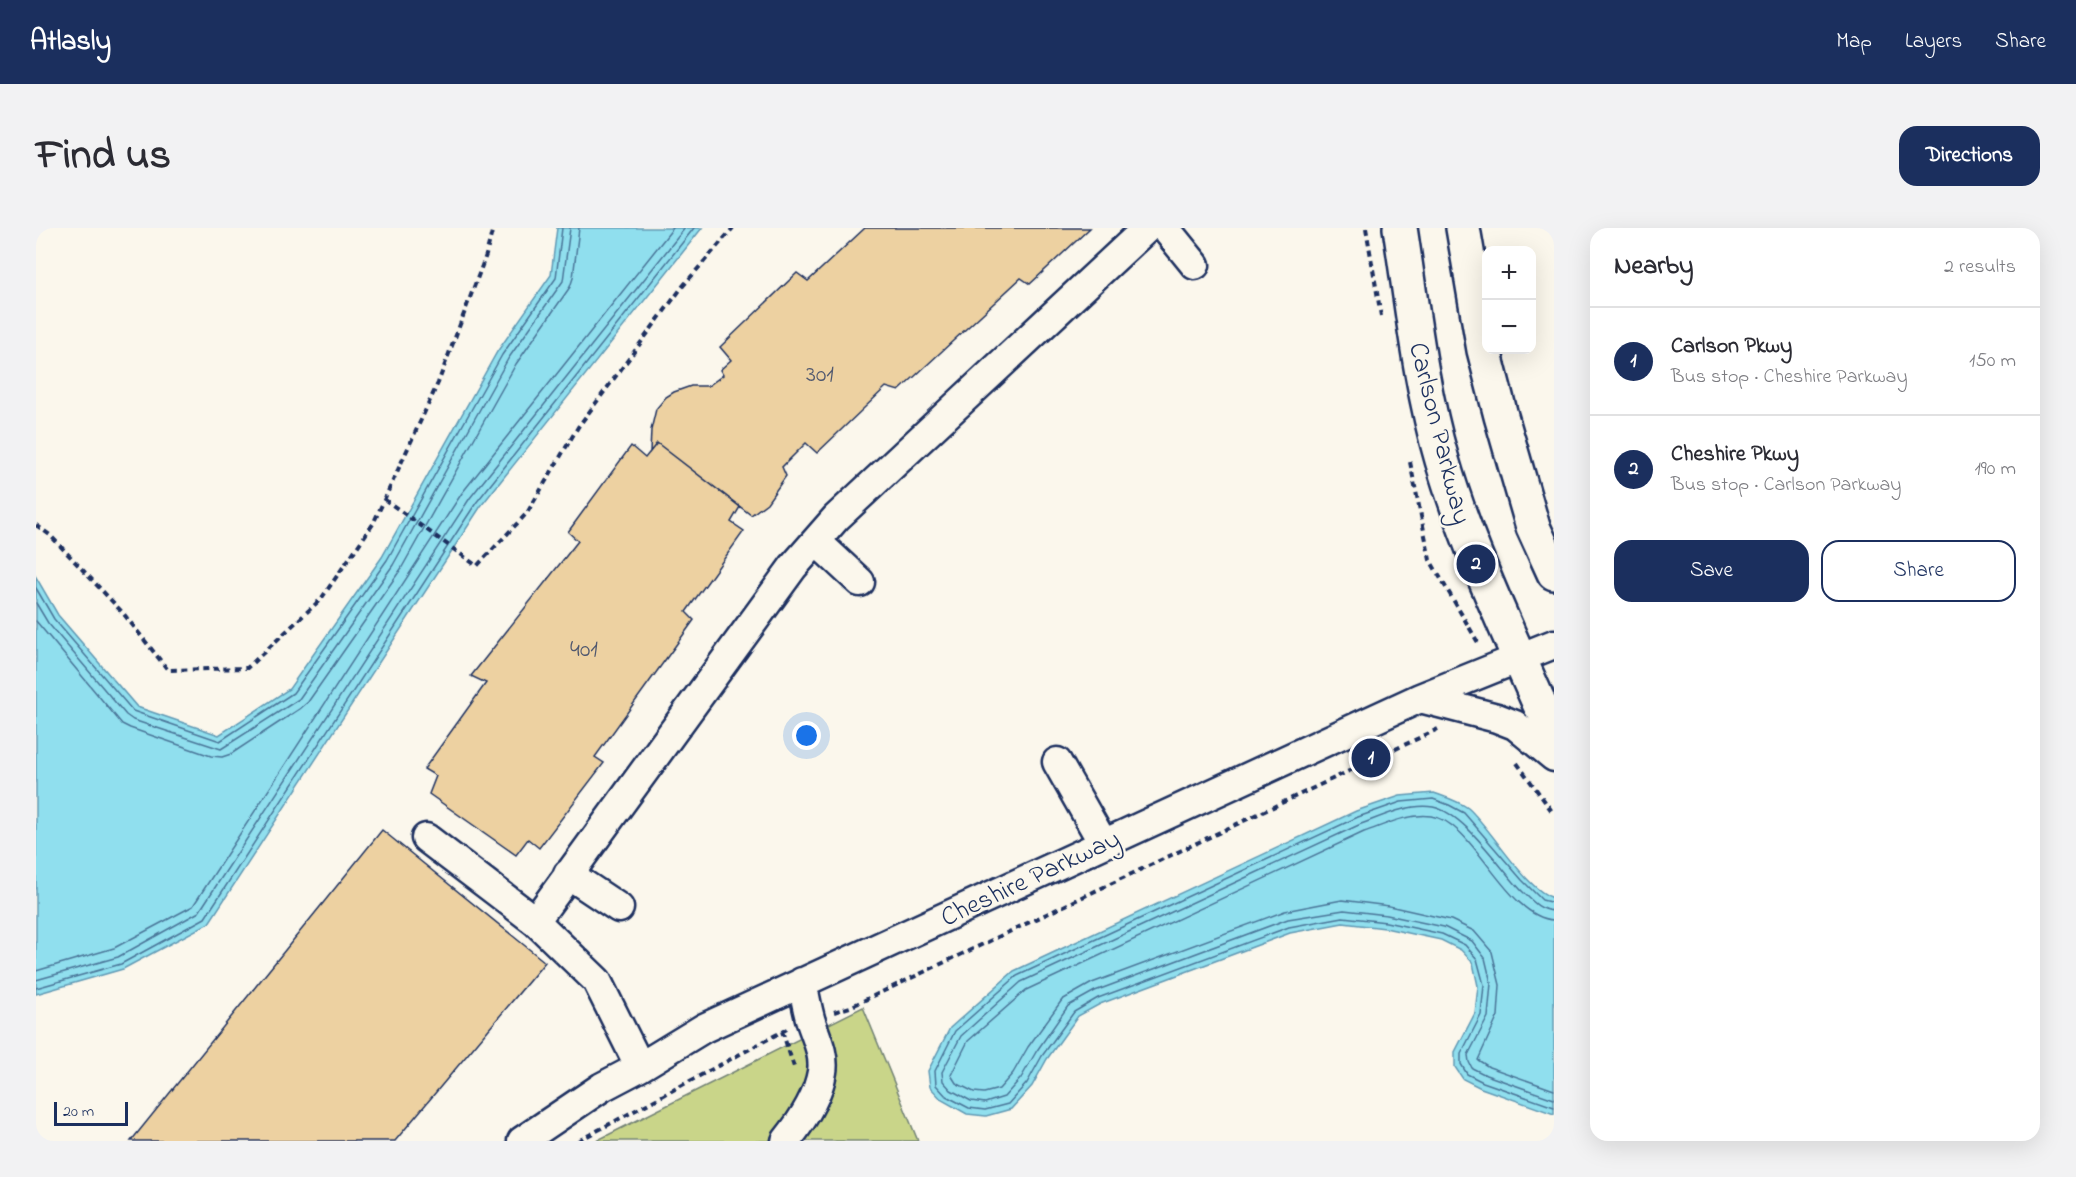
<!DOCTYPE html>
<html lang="en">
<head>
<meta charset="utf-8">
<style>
	:root { --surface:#fff; --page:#f2f2f3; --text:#2b2b33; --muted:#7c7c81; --line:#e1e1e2; --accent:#1b2f5e }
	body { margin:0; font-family:"Indie Flower",sans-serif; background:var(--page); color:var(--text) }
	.controls { position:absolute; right:18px; top:18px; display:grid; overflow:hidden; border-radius:12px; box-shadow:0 6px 24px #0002 }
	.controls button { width:54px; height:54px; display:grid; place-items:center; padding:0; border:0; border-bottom:2px solid var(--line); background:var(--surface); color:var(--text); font:30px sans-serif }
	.scale { position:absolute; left:18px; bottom:15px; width:74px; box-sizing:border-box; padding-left:6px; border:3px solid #1b2f5e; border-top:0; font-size:16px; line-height:21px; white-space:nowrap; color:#1b2f5e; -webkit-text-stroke:4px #fbf7ec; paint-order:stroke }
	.you { position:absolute; left:771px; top:508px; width:21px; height:21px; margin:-15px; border:4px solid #fff; border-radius:50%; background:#1a73e8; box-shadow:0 0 0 9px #1a73e833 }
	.badge { display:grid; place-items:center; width:39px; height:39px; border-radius:50%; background:var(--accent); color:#fff; font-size:20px; font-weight:700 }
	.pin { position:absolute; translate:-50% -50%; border:3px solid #fff; box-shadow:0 2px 6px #0006 }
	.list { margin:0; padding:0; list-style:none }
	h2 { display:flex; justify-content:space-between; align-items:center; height:78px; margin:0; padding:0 24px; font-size:26px }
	h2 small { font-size:20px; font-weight:400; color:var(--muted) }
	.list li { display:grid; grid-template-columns:39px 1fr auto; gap:18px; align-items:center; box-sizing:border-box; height:108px; padding:0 24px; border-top:2px solid var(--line) }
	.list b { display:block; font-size:22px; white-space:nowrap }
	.list p { margin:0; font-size:20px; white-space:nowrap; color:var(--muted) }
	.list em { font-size:20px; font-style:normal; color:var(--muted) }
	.actions { display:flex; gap:12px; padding:18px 24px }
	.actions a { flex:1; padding:14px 0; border:2px solid var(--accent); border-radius:18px; text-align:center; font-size:21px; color:var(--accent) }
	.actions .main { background:var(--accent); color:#fff }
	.map { position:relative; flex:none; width:1518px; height:913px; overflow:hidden; border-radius:18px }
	header { display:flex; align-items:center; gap:36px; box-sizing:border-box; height:84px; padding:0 30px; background:var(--accent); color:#fff }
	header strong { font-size:28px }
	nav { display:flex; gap:33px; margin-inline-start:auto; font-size:21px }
	.intro { display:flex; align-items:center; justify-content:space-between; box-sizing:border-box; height:144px; padding:0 36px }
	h1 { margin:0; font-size:42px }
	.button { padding:15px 27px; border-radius:18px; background:var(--accent); color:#fff; font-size:21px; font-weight:700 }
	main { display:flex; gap:36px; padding:0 36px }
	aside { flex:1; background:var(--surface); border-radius:18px; box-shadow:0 6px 24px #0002 }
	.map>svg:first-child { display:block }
	.green { fill:#c9d589; stroke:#728274; stroke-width:1.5 }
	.water { fill:#90dfee; stroke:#6199b4; stroke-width:1.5 }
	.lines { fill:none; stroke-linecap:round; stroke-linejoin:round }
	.shore { stroke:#4a7598; stroke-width:1.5 }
	.building { fill:#edd1a1; stroke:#1b2f5e; stroke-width:1.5 }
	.minor-casing { stroke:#1b2f5e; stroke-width:33 }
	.major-casing { stroke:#1b2f5e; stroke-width:38 }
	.path { stroke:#1b2f5e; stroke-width:4; stroke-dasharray:6 4.5; stroke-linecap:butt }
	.minor { stroke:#fbf7ec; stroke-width:28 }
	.major { stroke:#fbf7ec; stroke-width:33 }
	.labels { text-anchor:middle; stroke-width:5; stroke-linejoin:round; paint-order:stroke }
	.number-label { font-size:24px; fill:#50586f }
	.street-label { font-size:27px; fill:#1b2f5e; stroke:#fbf7ec }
</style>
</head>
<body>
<header>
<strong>Atlasly</strong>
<nav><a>Map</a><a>Layers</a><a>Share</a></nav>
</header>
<div class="intro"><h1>Find us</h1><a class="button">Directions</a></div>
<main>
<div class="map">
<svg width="1518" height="913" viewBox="0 0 1518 913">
	<rect width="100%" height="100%" fill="#fbf7ec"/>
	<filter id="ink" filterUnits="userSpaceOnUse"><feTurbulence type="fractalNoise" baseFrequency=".0167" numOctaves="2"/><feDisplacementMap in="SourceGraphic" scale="12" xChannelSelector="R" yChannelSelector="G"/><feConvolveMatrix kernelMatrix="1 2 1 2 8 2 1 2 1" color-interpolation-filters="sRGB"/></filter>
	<g filter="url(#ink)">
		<!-- green -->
		<path class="green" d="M827 779 882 913H560Z"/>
		<!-- water -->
		<path class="water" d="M521 0H666L445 278 173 695 87 741 0 766V349L22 387 101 479 183 507 253 461 346 329 461 124 515 47Z
			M1398 565C1409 569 1422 573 1432 580 1455 600 1490 663 1518 670V886L1445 860 1427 851 1419 839V824L1439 785 1442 758 1437 735 1425 722 1405 712 1349 700 1307 695 1254 705 1064 776 1042 788 1011 831 996 858 975 881 950 888 931 886 906 872 894 859 892 843 914 800 978 743 1320 583 1364 568Z"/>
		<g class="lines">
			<!-- shore -->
			<path class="shore" d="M0 360 18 391 97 483 184 513 257 465 351 332 466 127 520 50 526 0
				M0 375 12 395 90 487 97 492 185 521 263 471 357 337 472 131 527 53 534 0
				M0 393 86 496 94 500 175 528 186 529 195 526 265 480 272 474 365 341 480 136 534 59 537 50 543 0
				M1518 675 1506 672 1486 652 1428 585 1413 577 1397 571 1365 574 1322 589 981 748 919 803 899 843 900 857 910 868 933 880 949 882 972 876 991 855 1006 828 1038 784 1062 770 1253 699 1307 689 1350 694 1406 706 1429 717 1441 731 1448 757 1445 787 1425 826V836L1431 846 1447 854 1518 879
				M1518 683C1504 682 1497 674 1487 664 1464 641 1429 585 1397 579 1373 575 1347 588 1325 596L985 754 925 808 906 844 907 853 915 862 935 873 949 875 968 869 985 850 1000 824 1032 778 1059 763 1252 691 1308 682 1351 687 1408 699 1436 713 1449 730 1455 755 1452 789 1432 827 1433 834 1436 840 1450 847 1518 871
				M1518 692C1470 690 1438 593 1395 588 1372 585 1349 597 1328 604L990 762 932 813 915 847 920 855 938 864 948 865 963 861 977 845 992 819 1026 772 1056 755 1249 683 1306 672 1353 678 1415 692 1438 703 1456 724 1464 757 1462 788 1442 832 1453 839 1518 862
				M0 743 78 720 157 678 426 265 637 0
				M0 752 82 729 163 684 434 270 649 0
				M0 760 85 736 169 690 440 275 658 0"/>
		</g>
		<!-- building -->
		<path class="building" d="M829 0H1054L994 56 985 50 863 163 850 159 781 225 770 215 746 239 750 248 731 275 715 287 621 215 614 224 615 202 620 181 630 169 638 164 655 158H672L687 147 684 142 695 132 684 119 761 45 772 53Z
			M621 215 704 279 695 294 708 303 650 384 658 392 559 529 568 535 503 620 492 611 480 627 393 566 400 548 388 541 450 455 435 448 542 313 532 304 595 218 609 230Z
			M346 602 509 734 359 913H95Z"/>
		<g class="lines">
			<!-- minor casing -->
			<g class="minor-casing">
				<path id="minor" d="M1129 0 1159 37
					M780 313 824 354
					M1384 470 1461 490 1479 497 1518 529
					M1021 534 1067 615
					M390 610 499 693 561 753 604 839
					M532 646 583 680
					M499 693 757 339 800 290 1111 0
					M486 913 566 859 604 839 668 800 1384 470 1518 416
					M750 913C766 893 782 869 786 844 789 827 780 809 775 794 771 781 769 767 766 754"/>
			</g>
			<!-- major casing -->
			<g class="major-casing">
				<path id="major" d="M1364 0C1376 77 1384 157 1406 232 1431 317 1469 397 1504 477L1518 499
					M1427 0 1448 122 1465 188 1497 299 1518 345"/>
			</g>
			<!-- path -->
			<path class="path" d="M1330 0 1345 88
				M1374 234 1394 332 1444 418
				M348 271 441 338 491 285 542 199 647 58 697 0
				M0 297 14 307 87 385 132 442 211 440 285 371 337 296 402 155 450 27 457 0
				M1481 535 1518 586
				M798 784 814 779 1402 501
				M746 803 759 842
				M542 913 751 801"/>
			<!-- minor -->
			<use href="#minor" class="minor"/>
			<!-- major -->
			<use href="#major" class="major"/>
		</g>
	</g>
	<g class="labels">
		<!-- number labels -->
		<g class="number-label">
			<text x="784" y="153">301</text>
			<text x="548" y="428">401</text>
		</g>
		<!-- street labels -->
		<g class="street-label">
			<text transform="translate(1405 205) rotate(76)" y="9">Carlson Parkway</text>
			<text transform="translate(994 649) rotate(-25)" y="9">Cheshire Parkway</text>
		</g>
	</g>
</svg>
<div class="controls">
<button>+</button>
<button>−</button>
</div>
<div class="scale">20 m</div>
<div class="you"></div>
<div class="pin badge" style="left:1335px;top:530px">1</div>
<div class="pin badge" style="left:1440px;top:336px">2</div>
</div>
<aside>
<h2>Nearby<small>2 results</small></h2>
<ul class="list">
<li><span class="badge">1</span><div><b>Carlson Pkwy</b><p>Bus stop · Cheshire Parkway</p></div><em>150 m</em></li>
<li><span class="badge">2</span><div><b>Cheshire Pkwy</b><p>Bus stop · Carlson Parkway</p></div><em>190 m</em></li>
</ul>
<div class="actions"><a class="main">Save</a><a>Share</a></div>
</aside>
</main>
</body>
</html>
